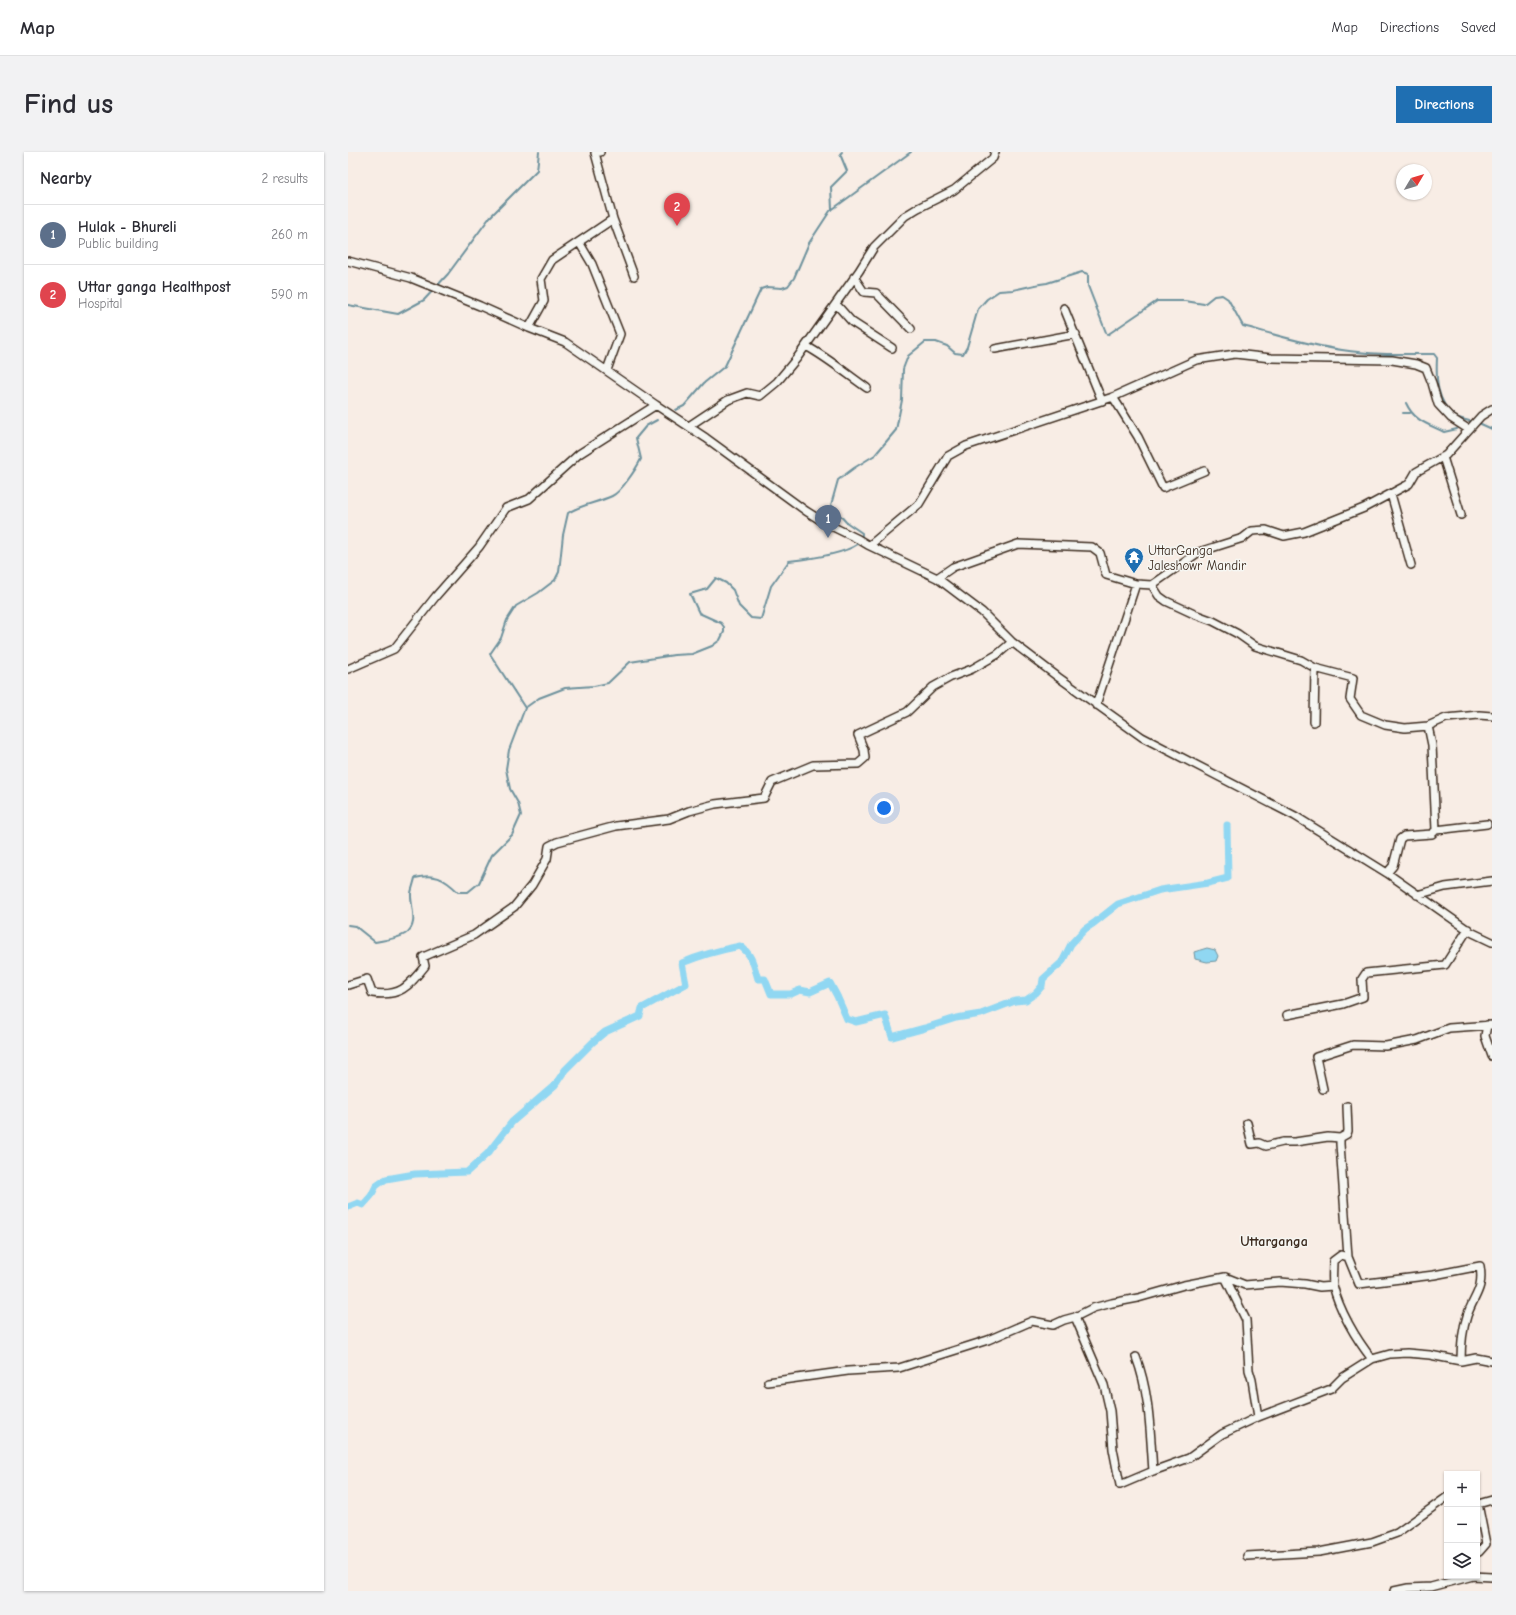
<!DOCTYPE html>
<html lang="en">
<head>
<meta charset="utf-8">
<style>
	:root { --surface:#fff; --page:#f2f2f3; --text:#2b2b33; --muted:#7c7c81; --line:#e1e1e2; --accent:#1f6fb2 }
	body { margin:0; font-family:"Comic Neue",sans-serif; background:var(--page); color:var(--text) }
	.controls { position:absolute; right:12px; bottom:12px; display:grid; overflow:hidden; border-radius:0px; box-shadow:0 1px 3px #0004 }
	.controls button { width:36px; height:36px; display:grid; place-items:center; padding:0; border:0; border-bottom:1px solid var(--line); background:var(--surface); color:var(--text); font:20px sans-serif }
	.compass { position:absolute; left:1048px; top:12px; width:36px; height:36px; border-radius:50%; background:var(--surface); box-shadow:0 1px 3px #0004; rotate:52deg }
	.you { position:absolute; left:536px; top:656px; width:14px; height:14px; margin:-10px; border:3px solid #fff; border-radius:50%; background:#1a73e8; box-shadow:0 0 0 6px #1a73e833 }
	.badge { display:grid; place-items:center; width:26px; height:26px; border-radius:50%; background:var(--accent); color:#fff; font-size:13px; font-weight:700 }
	.pin { position:absolute; translate:-50% -33px; filter:drop-shadow(0 1px 2px #0008) }
	.pin::after { content:''; position:absolute; top:21px; width:14px; height:12px; background:inherit; clip-path:polygon(0 0,100% 0,50% 100%) }
	.list { margin:0; padding:0; list-style:none }
	h2 { display:flex; justify-content:space-between; align-items:center; height:52px; margin:0; padding:0 16px; font-size:17px }
	h2 small { font-size:13px; font-weight:400; color:var(--muted) }
	.list li { display:grid; grid-template-columns:26px 1fr auto; gap:12px; align-items:center; box-sizing:border-box; height:60px; padding:0 16px; border-top:1px solid var(--line) }
	.list b { display:block; font-size:15px; white-space:nowrap }
	.list p { margin:0; font-size:13px; white-space:nowrap; color:var(--muted) }
	.list em { font-size:13px; font-style:normal; color:var(--muted) }
	.icon { flex:none; width:22px; height:22px; fill:none; stroke:currentColor; stroke-width:2; stroke-linecap:round; stroke-linejoin:round }
	.map { position:relative; flex:none; width:1144px; height:1439px; overflow:hidden; border-radius:0px }
	header { display:flex; align-items:center; gap:24px; box-sizing:border-box; height:56px; padding:0 20px; background:var(--surface); border-bottom:1px solid var(--line) }
	header strong { font-size:19px }
	nav { display:flex; gap:22px; margin-inline-start:auto; font-size:14px }
	.intro { display:flex; align-items:center; justify-content:space-between; box-sizing:border-box; height:96px; padding:0 24px }
	h1 { margin:0; font-size:28px }
	.button { padding:10px 18px; border-radius:0px; background:var(--accent); color:#fff; font-size:14px; font-weight:700 }
	main { display:flex; gap:24px; padding:0 24px }
	aside { flex:1; background:var(--surface); border-radius:0px; box-shadow:0 1px 3px #0004 }
	.map>svg:first-child { display:block }
	.water { fill:#90d7f2; stroke:#6e929d }
	.lines { fill:none; stroke-linecap:round; stroke-linejoin:round }
	.stream { stroke:#6e929d; stroke-width:2 }
	.canal { stroke:#90d7f2; stroke-width:7 }
	.minor-casing { stroke:#3b2a1e; stroke-width:10 }
	.minor { stroke:#f6f6f2; stroke-width:7 }
	.labels { text-anchor:middle; stroke-width:3; stroke-linejoin:round; paint-order:stroke }
	.poi-label { font-size:13px; fill:#3b2a1e; stroke:#f6f6f2; text-anchor:start }
	.neighbourhood-label { font-size:14px; font-weight:bold; fill:#3b2a1e; stroke:#f6f6f2 }
</style>
</head>
<body>
<header>
<strong>Map</strong>
<nav><a>Map</a><a>Directions</a><a>Saved</a></nav>
</header>
<div class="intro"><h1>Find us</h1><a class="button">Directions</a></div>
<main>
<aside>
<h2>Nearby<small>2 results</small></h2>
<ul class="list">
<li><span class="badge" style="background:#5c6f8a">1</span><div><b>Hulak - Bhureli</b><p>Public building</p></div><em>260 m</em></li>
<li><span class="badge" style="background:#e0444e">2</span><div><b>Uttar ganga Healthpost</b><p>Hospital</p></div><em>590 m</em></li>
</ul>
</aside>
<div class="map">
<svg width="1144" height="1439" viewBox="0 0 1144 1439">
	<rect width="100%" height="100%" fill="#f8ede5"/>
	<filter id="ink" filterUnits="userSpaceOnUse"><feTurbulence type="fractalNoise" baseFrequency=".025" numOctaves="2"/><feDisplacementMap in="SourceGraphic" scale="8" xChannelSelector="R" yChannelSelector="G"/><feConvolveMatrix kernelMatrix="1 2 1 2 8 2 1 2 1" color-interpolation-filters="sRGB"/></filter>
	<g filter="url(#ink)">
		<!-- water -->
		<path class="water" d="M859 796 867 798 870 804 868 809 859 810 847 807 846 800Z"/>
		<g class="lines">
			<!-- stream -->
			<path class="stream" d="M484 58 483 35 499 19 492 2 494 0
				M0 153 50 162 76 148 100 122 142 65 189 18 191 0
				M1058 251C1066 269 1080 272 1096 280L1109 277
				M328 258 336 254 356 231 377 214 413 137 419 135 434 136 440 134 446 126 461 91 482 59 563 0
				M1055 261H1062
				M1129 271 1133 272 1144 277
				M177 556 142 502 153 486 159 468 168 454 190 441 207 428 211 420 215 383 220 361C234 352 249 351 264 344 273 340 288 317 293 307L288 286 298 274 309 268
				M0 773 7 774 27 790C37 788 49 787 57 782 72 773 62 754 63 741 64 736 66 731 67 726 86 721 96 726 110 740H120L131 731 144 703 164 683 173 663 170 651 162 637 158 617 161 598 177 556 191 546 217 536 246 534 260 531 282 510 326 503 344 502 364 494 372 488 376 480V475L373 471 351 461 342 442 359 437 368 426 378 431 385 438 391 454 403 466 413 467 423 434 441 409C460 407 494 403 510 392 514 390 514 385 514 381L498 370 483 353 490 328 506 316 527 303 548 278 554 248 555 217 560 204 577 190H588L599 194 607 201 615 202 619 195 630 157 639 147 651 139 665 138 692 132 699 131 734 120 740 122V134L759 183 809 149H837L856 152 866 144 874 143 880 147 895 174C928 183 960 193 994 198 1024 203 1055 202 1086 202L1089 206C1088 226 1088 250 1107 264 1111 267 1119 268 1124 270"/>
			<!-- canal -->
			<path class="canal" d="M0 1055 10 1051 15 1053 23 1044 28 1034 38 1027 67 1022 119 1020 140 1001 164 970 207 933 217 918 245 890 257 880 292 864 294 856 338 832 334 811C353 803 372 798 392 794 404 802 406 814 410 827H417L423 842H443L452 838 462 840 482 831 489 844 499 867 508 870 537 863 544 885 577 876 608 866 633 862 667 849 678 848 688 841 694 834 695 827 714 810 723 792 737 777 746 771 770 752 812 738 860 731 880 726 879 673"/>
			<!-- minor casing -->
			<g class="minor-casing">
				<path id="minor" d="M265 67 286 124
					M231 90 244 112 272 182 259 218
					M0 109 63 126 132 154 181 176 217 190 308 253 358 286 458 359 477 371 510 387 520 393 589 426 634 460 664 490 710 525 794 585 947 664 1039 721 1123 780 1144 790
					M506 125 516 140 528 141 563 177
					M488 152 504 170 544 196
					M716 156 754 249
					M181 176 196 149 193 127 204 108 265 67 247 1 252 0
					M458 194C480 206 499 222 519 236
					M647 197 728 182
					M765 245 790 285 815 336 856 319
					M341 274 380 248 399 241 412 244 429 230 449 206 511 119 526 95 557 64 570 56 606 38 645 6 647 0
					M1095 305 1113 363
					M1043 342 1063 413
					M522 393 571 352 600 304 618 294 765 245 848 208 887 202 923 206 1044 208 1068 212 1078 216 1084 231 1090 252 1103 266 1120 277
					M589 426 605 415 670 392 744 395 752 401 758 423 788 432
					M804 433 851 400 895 386 904 379 918 378 936 384 956 380 1016 356 1061 332 1068 320 1098 303 1133 264 1144 257
					M0 517 46 497 88 444 131 395 158 356 181 347 231 302 308 253
					M748 553 788 432 804 433 811 444 818 449 846 462 865 469 890 482 907 494 953 508 967 516 1005 526 1002 547 1013 563 1037 573 1057 576 1080 574 1098 566 1131 563 1144 564
					M966 570 967 516
					M1088 678 1139 672
					M1039 721 1045 714 1052 687 1056 684 1084 682 1088 678 1084 593 1080 574
					M1069 743 1097 735 1144 729
					M0 833 19 827 24 841C52 845 60 835 77 814L75 805 126 783 166 755 184 733 199 707 201 694 209 690 268 674 321 667 341 659 367 652 416 646 424 630 465 613 510 612 517 606 516 598 510 583 559 560 585 535 603 525 624 517 650 502 664 490
					M939 863 995 852 1015 845 1014 827 1018 821 1097 813 1120 777
					M1139 873 1137 884 1144 904
					M975 937 968 905 1005 893 1038 894 1069 888 1101 876 1144 873
					M999 954 1000 979 999 982 992 986V992L1000 1105 993 1103 985 1109C985 1117 984 1125 985 1133 991 1158 1008 1187 1024 1207
					M899 971 904 992 911 991 918 994 935 990H947L980 985 992 986
					M1000 1105 1011 1132 1086 1123 1132 1114C1136 1138 1126 1143 1119 1164 1114 1179 1113 1194 1113 1209
					M877 1125 898 1168 901 1218 904 1228 910 1265
					M727 1165 756 1233 762 1259 765 1297 772 1333 805 1319 841 1306 874 1282 910 1265 983 1237 994 1226 1024 1207 1042 1202 1059 1201 1082 1203 1113 1209 1128 1206 1144 1209
					M788 1205C802 1242 802 1280 805 1319
					M420 1230 500 1219 551 1216 640 1188 684 1169 705 1173 716 1168 727 1165 745 1156 764 1151 790 1146 836 1133 877 1125 897 1133 932 1130 957 1132 972 1135 985 1134
					M1131 1400 1138 1392 1130 1352 1144 1348
					M899 1404 971 1400 1024 1390 1049 1381 1099 1345
					M1046 1439 1060 1436 1083 1435 1125 1424 1144 1425"/>
			</g>
			<!-- minor -->
			<use href="#minor" class="minor"/>
		</g>
	</g>
	<!-- icons -->
	<defs>
		<g id="temple-pin" transform="scale(1)"><path d="M0 17L-7.5 6A9.5 9.5 0 1 1 7.5 6Z" fill="#1f6fb2" stroke="#f6f6f2"/><path d="M0-6L5-2H3V0L6.5 2.5H4V6H1.5V3h-3V6H-4V2.5H-6.5L-3 0V-2H-5Z" fill="#fff"/></g>
	</defs>
	<g fill-rule="evenodd">
		<use href="#temple-pin" x="786" y="405"/>
	</g>
	<g class="labels">
		<!-- poi labels -->
		<g class="poi-label">
			<text x="800" y="403">UttarGanga<tspan x="800" dy="15">Jaleshowr Mandir</tspan></text>
		</g>
		<!-- neighbourhood labels -->
		<g class="neighbourhood-label">
			<text x="926" y="1094">Uttarganga</text>
		</g>
	</g>
</svg>
<div class="controls">
<button>+</button>
<button>−</button>
<button><svg class="icon" aria-label="layers" viewBox="0 0 24 24"><path d="M12 4l9 5-9 5-9-5zM3 14l9 5 9-5"/></svg></button>
</div>
<svg class="compass" viewBox="-18 -18 36 36"><path d="M0-13l5 13h-10z" fill="#e53935"/><path d="M0 13l5-13h-10z" fill="#7c7c81"/></svg>
<div class="you"></div>
<div class="pin badge" style="left:480px;top:386px;background:#5c6f8a">1</div>
<div class="pin badge" style="left:329px;top:74px;background:#e0444e">2</div>
</div>
</main>
</body>
</html>
